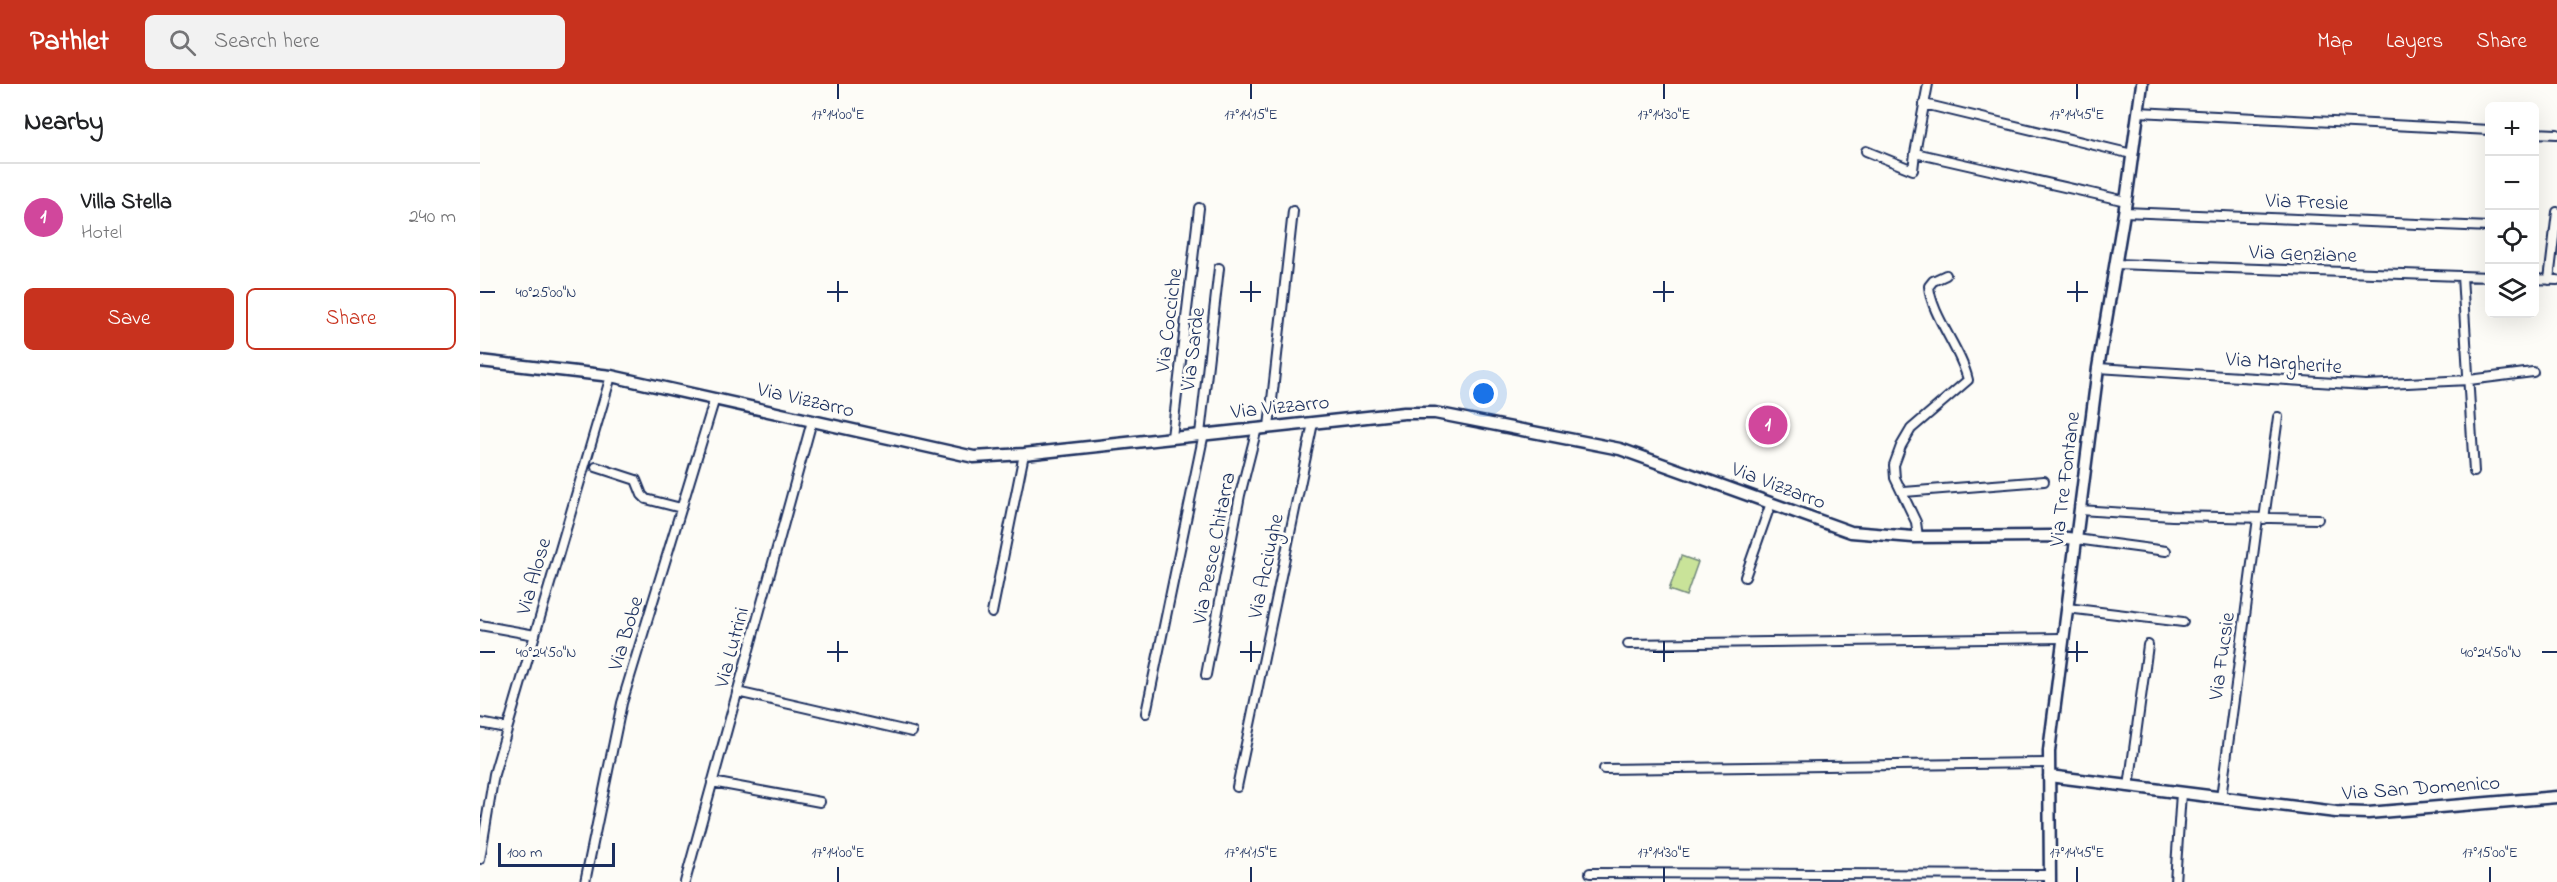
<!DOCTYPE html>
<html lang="en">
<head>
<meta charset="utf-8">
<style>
	:root { --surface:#fff; --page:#f2f2f2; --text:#202124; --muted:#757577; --line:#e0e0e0; --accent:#c8321e }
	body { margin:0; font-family:"Indie Flower",sans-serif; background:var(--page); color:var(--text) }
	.controls { position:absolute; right:18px; top:18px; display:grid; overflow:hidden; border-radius:9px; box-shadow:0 6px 24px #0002 }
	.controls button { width:54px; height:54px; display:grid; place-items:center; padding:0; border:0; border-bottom:2px solid var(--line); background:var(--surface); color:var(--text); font:30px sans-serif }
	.scale { position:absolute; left:18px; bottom:15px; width:117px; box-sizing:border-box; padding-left:6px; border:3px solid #1b2f5e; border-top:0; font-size:16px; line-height:21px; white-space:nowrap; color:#1b2f5e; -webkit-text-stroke:4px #fdfcf7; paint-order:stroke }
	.you { position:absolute; left:1004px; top:310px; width:21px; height:21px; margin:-15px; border:4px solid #fff; border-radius:50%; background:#1a73e8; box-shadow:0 0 0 9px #1a73e833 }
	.badge { display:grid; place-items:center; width:39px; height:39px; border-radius:50%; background:var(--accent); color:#fff; font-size:20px; font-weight:700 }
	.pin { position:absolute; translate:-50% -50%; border:3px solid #fff; box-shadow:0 2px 6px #0006 }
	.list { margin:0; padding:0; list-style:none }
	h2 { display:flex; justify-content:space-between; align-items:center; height:78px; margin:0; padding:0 24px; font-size:26px }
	h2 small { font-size:20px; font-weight:400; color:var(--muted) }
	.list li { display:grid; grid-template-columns:39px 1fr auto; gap:18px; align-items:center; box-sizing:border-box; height:108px; padding:0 24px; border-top:2px solid var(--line) }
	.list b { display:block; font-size:22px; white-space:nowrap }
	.list p { margin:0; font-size:20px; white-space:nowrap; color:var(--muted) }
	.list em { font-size:20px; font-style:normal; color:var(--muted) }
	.actions { display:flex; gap:12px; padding:18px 24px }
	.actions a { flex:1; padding:14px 0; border:2px solid var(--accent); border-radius:9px; text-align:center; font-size:21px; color:var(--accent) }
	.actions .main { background:var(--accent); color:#fff }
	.icon { flex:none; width:33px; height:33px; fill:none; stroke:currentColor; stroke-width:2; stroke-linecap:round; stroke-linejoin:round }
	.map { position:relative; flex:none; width:2077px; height:798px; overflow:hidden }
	header { display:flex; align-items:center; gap:36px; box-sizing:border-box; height:84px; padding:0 30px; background:var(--accent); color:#fff }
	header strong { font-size:28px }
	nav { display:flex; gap:33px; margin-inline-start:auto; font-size:21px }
	.search { width:420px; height:54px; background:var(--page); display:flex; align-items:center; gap:15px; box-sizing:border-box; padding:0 21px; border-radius:9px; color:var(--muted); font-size:22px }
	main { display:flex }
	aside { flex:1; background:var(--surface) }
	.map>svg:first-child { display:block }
	.green { fill:#c9e399; stroke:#72897c; stroke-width:1.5 }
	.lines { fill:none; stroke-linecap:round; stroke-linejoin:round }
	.street-casing { stroke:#1b2f5e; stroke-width:12 }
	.secondary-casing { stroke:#1b2f5e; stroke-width:15 }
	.street { stroke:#fdfcf7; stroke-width:8 }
	.secondary { stroke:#fdfcf7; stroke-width:10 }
	.ticks { fill:none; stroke:#1b2f5e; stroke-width:2 }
	.labels { text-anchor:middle; stroke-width:6; stroke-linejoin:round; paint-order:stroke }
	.street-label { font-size:21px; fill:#1b2f5e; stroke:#fdfcf7 }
	.ticks-label { font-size:15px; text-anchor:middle; fill:#1b2f5e; stroke:#fdfcf7; stroke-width:6; stroke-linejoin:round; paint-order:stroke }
</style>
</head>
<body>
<header>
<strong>Pathlet</strong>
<div class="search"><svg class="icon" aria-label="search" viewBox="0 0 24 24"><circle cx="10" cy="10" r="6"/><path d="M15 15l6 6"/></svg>Search here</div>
<nav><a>Map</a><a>Layers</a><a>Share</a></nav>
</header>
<main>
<aside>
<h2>Nearby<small></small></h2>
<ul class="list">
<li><span class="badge" style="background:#d1479c">1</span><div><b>Villa Stella</b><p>Hotel</p></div><em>240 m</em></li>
</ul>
<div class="actions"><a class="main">Save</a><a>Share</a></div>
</aside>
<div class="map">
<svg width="2077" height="798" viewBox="0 0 2077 798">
	<rect width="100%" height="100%" fill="#fdfcf7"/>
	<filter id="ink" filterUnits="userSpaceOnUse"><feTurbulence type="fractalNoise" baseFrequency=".0167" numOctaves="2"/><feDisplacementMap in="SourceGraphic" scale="12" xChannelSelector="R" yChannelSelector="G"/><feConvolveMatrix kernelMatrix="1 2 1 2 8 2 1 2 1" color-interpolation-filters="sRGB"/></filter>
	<g filter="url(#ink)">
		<!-- green -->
		<path class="green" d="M1201 472 1218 478 1206 512 1189 506Z"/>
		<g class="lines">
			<!-- street casing -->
			<g class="street-casing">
				<path id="street" d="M1444 20 1652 70
					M1658 28 2010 46
					M2054 49 2077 50
					M1386 67 1433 86 1435 69 1646 117
					M1435 69 1448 0
					M1644 128 2010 143
					M1635 180 2010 193
					M1982 192 1994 388
					M2054 195 2077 196
					M2069 196 2077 128
					M1618 284 1886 301 1989 296 2053 288
					M789 343 813 127
					M720 350 739 184
					M692 353 719 124
					M116 383 156 396 162 411 166 415 201 424
					M1424 408 1564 397
					M1600 426 1692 432 1838 435
					M1784 435 1798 333
					M1438 453 1436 438 1415 394 1414 381 1421 362 1431 345 1488 296C1481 265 1451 231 1449 202L1453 197 1466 191
					M1596 455 1686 467
					M1265 493 1291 419
					M1587 524 1703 538
					M512 529 544 370
					M0 541 55 551
					M1148 560 1582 554
					M726 591 760 411 777 344
					M257 608 432 648
					M666 629 724 349
					M0 639 26 644
					M1124 685 1569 679
					M232 698 340 718
					M757 703 833 339
					M1649 703 1668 561
					M1741 714 1778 434
					M0 775 14 690 131 292
					M1110 789 1570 791
					M105 798 142 619 235 314
					M205 798 332 337
					M1695 798 1701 709"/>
			</g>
			<!-- secondary casing -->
			<g class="secondary-casing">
				<path id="secondary" d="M0 277 131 292 494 373 544 370 924 329H955L1140 365 1371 448 1433 453 1570 452 1596 455
					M1569 692 1856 728 1888 729 2077 713
					M1570 798 1569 667 1618 284 1646 117 1662 0"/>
			</g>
			<!-- street -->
			<use href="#street" class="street"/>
			<!-- secondary -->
			<use href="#secondary" class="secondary"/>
		</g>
	</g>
	<!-- ticks -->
	<path class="ticks" d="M358 0V15M771 0V15M1184 0V15M1597 0V15M358 197V218M771 197V218M1184 197V218M1597 197V218M0 208H15M347 208H368M760 208H781M1173 208H1194M1587 208H1608M358 557V578M771 557V578M1184 557V578M1597 557V578M0 568H15M347 568H368M760 568H781M1173 568H1194M1587 568H1608M2062 568H2077M358 783V798M771 783V798M1184 783V798M1597 783V798M2010 783V798"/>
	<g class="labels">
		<!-- street labels -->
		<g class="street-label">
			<text transform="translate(1827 117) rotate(2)" y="7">Via Fresie</text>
			<text transform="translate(1823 169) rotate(2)" y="7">Via Genziane</text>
			<text transform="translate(688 236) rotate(-83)" y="7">Via Cocciche</text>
			<text transform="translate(712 265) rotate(-83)" y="7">Via Sarde</text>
			<text transform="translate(1804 278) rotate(4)" y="7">Via Margherite</text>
			<text transform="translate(326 315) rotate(13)" y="7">Via Vizzarro</text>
			<text transform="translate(800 322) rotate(-6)" y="7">Via Vizzarro</text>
			<text transform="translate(1584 395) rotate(-83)" y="7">Via Tre Fontane</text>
			<text transform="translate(1299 401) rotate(21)" y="7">Via Vizzarro</text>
			<text transform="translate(733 464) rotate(-79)" y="7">Via Pesce Chitarra</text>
			<text transform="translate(785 482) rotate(-78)" y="7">Via Acciughe</text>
			<text transform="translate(53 492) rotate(-74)" y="7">Via Alose</text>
			<text transform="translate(145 549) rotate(-73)" y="7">Via Bobe</text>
			<text transform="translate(251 563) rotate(-75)" y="7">Via Lutrini</text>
			<text transform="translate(1741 572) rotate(-82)" y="7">Via Fucsie</text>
			<text transform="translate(1941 703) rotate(-4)" y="7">Via San Domenico</text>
		</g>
	</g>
	<g class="ticks-label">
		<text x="358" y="35">17°14'00"E</text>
		<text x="771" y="35">17°14'15"E</text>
		<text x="1184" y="35">17°14'30"E</text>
		<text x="1597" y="35">17°14'45"E</text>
		<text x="66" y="213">40°25'00"N</text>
		<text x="66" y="573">40°24'50"N</text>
		<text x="2011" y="573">40°24'50"N</text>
		<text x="358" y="773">17°14'00"E</text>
		<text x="771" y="773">17°14'15"E</text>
		<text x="1184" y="773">17°14'30"E</text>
		<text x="1597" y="773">17°14'45"E</text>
		<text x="2010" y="773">17°15'00"E</text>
	</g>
</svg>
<div class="controls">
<button>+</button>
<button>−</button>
<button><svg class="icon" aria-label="locate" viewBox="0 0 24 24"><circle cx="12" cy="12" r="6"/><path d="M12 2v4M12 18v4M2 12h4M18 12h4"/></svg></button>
<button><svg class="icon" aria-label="layers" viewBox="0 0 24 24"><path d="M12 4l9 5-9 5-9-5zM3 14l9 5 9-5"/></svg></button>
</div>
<div class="scale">100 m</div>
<div class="you"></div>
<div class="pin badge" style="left:1288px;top:341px;background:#d1479c">1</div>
</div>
</main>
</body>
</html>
